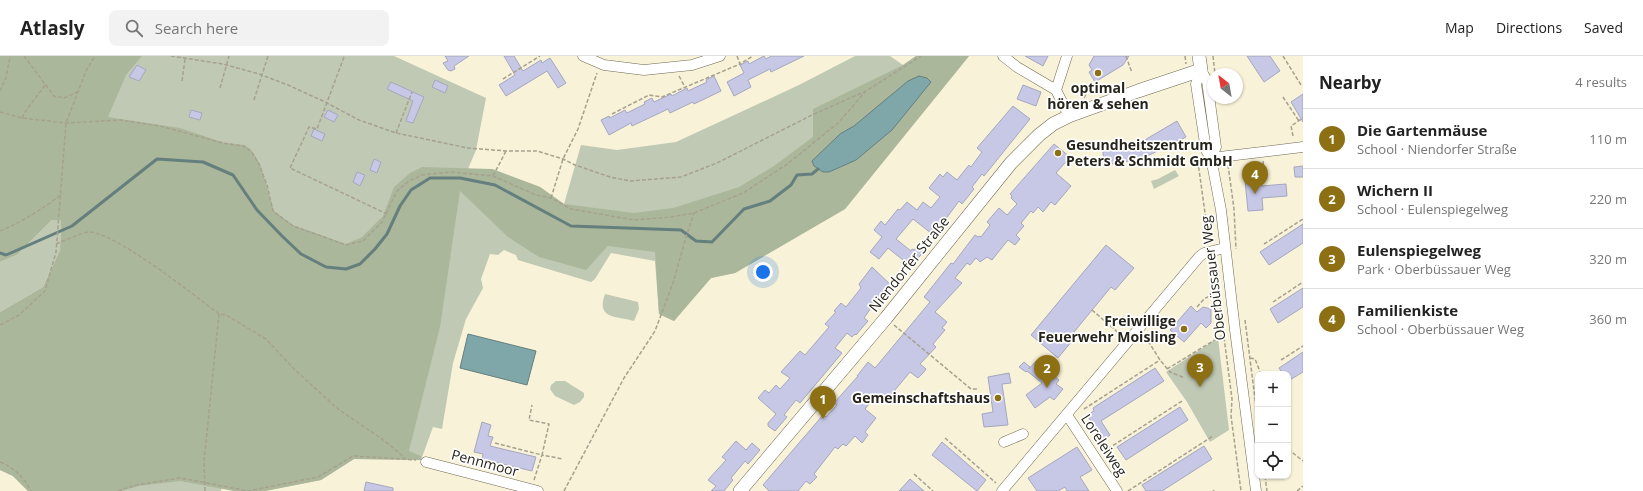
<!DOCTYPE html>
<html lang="en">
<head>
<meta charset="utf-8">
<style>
	:root { --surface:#fff; --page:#f2f2f2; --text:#222; --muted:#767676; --line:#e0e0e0; --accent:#8e7014 }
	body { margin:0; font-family:"Open Sans",sans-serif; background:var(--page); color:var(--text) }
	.controls { position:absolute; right:12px; bottom:12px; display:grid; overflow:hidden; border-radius:8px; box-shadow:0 1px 3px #0004 }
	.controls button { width:36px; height:36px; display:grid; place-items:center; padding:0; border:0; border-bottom:1px solid var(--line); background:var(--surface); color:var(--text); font:20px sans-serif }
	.compass { position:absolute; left:1207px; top:12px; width:36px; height:36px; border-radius:50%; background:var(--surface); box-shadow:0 1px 3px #0004; rotate:329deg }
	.you { position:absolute; left:763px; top:216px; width:14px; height:14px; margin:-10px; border:3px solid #fff; border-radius:50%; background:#1a73e8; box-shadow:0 0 0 6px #1a73e833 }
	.badge { display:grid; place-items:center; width:26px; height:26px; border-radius:50%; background:var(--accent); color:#fff; font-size:13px; font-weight:700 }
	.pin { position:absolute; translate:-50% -33px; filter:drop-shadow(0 1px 2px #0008) }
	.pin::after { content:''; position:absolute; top:21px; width:14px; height:12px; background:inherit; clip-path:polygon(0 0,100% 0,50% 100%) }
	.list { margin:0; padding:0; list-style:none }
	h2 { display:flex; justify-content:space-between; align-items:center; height:52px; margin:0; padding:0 16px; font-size:17px }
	h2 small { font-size:13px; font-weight:400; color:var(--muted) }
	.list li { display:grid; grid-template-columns:26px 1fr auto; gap:12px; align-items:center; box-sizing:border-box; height:60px; padding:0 16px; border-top:1px solid var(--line) }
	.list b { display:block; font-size:15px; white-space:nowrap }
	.list p { margin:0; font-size:13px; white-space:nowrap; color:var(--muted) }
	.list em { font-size:13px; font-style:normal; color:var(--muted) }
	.icon { flex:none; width:22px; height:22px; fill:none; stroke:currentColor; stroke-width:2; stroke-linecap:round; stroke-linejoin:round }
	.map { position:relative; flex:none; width:1303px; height:435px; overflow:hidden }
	header { display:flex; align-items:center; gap:24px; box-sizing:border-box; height:56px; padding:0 20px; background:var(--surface); border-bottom:1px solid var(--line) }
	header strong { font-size:19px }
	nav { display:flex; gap:22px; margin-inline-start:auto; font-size:14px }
	.search { width:280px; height:36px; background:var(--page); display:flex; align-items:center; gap:10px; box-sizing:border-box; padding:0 14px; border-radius:8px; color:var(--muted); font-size:15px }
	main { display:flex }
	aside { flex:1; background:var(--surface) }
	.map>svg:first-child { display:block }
	.green { fill:#c0c9b4 }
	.forest { fill:#abb79a }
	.water { fill:#7fa6a9; stroke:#647f7e }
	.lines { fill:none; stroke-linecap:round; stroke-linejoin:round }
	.stream { stroke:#647f7e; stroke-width:3 }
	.building { fill:#c6c8e6; stroke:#a5a7bf }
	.minor-casing { stroke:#6f6953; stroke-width:11 }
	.major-casing { stroke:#6f6953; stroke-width:14 }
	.path { stroke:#a6a18e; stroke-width:1.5; stroke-dasharray:4 2; stroke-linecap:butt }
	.minor { stroke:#fff; stroke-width:10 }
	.major { stroke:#fff; stroke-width:13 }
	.poi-dot { fill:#8e7014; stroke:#fefefe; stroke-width:1.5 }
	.labels { text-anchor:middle; stroke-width:3.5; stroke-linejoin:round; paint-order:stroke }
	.poi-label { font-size:14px; font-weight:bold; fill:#26231a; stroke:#fefefe; text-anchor:end }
	.street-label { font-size:14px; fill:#26231a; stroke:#fefefe }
</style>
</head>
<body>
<header>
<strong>Atlasly</strong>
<div class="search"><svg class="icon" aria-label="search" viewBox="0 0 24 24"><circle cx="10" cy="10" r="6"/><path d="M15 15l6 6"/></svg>Search here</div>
<nav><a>Map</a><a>Directions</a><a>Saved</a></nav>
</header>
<main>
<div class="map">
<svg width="1303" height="435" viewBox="0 0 1303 435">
	<rect width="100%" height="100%" fill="#f8f2d8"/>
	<!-- green -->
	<path class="green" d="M79 0H394L486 42 476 94 468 113H492L540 131 564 148 581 89 617 94 676 86 799 29 855 0H890L903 9 916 0H969L845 153 735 217 711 222 674 265 659 258 655 205 611 197 595 223 591 226 518 204 516 199 504 194 498 199 490 198 481 223 483 232 466 263 453 307 442 373 433 371 421 404 354 403 321 424 265 435H234L222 432 221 435H28L13 420 0 414 83 188Z
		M1175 114 1179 120 1154 133 1151 125 1158 123Z
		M52 164H61L60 194 43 231 0 256V206L17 199Z
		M605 238 638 246 639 253 634 265C615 260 596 263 605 238Z
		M1218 282 1229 374 1210 386 1187 346 1166 316Z
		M556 325H565L584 337V341L580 346 574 349 555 340 550 333 551 329Z"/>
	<!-- forest -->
	<path class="forest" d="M0 0H142L126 19 108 61 180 72 225 87 245 89 252 95 260 108 274 155 293 169 346 188 362 181 383 160 394 131 410 117 422 111 492 113 540 131 564 148 634 157 673 152 739 131 774 110 813 81V53L903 9 916 0H969L845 153 735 217 711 222 674 265 659 258 655 196 608 190 586 214 539 201 508 181 460 135 440 271 409 395 421 400V404L354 403 321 424 265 435H234L180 425 139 430 121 435H28L13 420 0 414V256L43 231 60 194 61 164H52L17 199 0 206Z"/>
	<!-- water -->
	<path class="water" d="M919 20 927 22 931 26 892 74 856 104 829 116H823L814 110 812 105 840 78 854 70 908 25Z
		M468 278 536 295 527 329 460 312Z"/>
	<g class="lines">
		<!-- stream -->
		<path class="stream" d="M0 197 6 199 72 170 157 103 203 106 233 119 257 154 282 180 301 198 326 211 346 213 360 208 375 193 387 178 400 150 411 134 430 122H460L495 129 571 170 681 174 696 185 712 186 744 153 770 145 791 129 797 119 812 118 818 113"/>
	</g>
	<!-- building -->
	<path class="building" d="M445 0H469L454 10 455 13 451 15 448 14 443 7 448 5Z
		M504 0H514L523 15 541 4 542 7 550 2 566 27 558 32 547 15 506 40 499 29 515 19Z
		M764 0 766 3 771 0H804L771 16 770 13 748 24 751 31 734 40 727 26 744 17 740 9 748 5 749 8Z
		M1025 0H1048L1043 10Z
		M1094 0H1129L1123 9 1095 26 1089 16 1092 14 1089 9Z
		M1247 0H1270L1280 15 1264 26Z
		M137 9 146 14 139 25 129 21Z
		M714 20 721 35 694 48 693 46 670 57 668 53 632 70 631 67 609 79 601 64 609 60 610 62 625 54 627 57 645 48 644 46 652 42 654 46 671 38 672 40 687 32 688 35 707 26 706 24Z
		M435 24 448 30 445 37 432 31Z
		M391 26 424 41 413 67 406 65 413 45 387 33Z
		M1023 29 1041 36 1036 50 1017 43Z
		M1303 38V66L1291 46Z
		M1013 50 1030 63 984 120 982 118 972 131 974 133 962 148 959 145 945 164 948 166 936 181 913 163 896 183 911 195 912 193 914 194 919 188 925 194 909 213 901 207 903 204 888 192 879 203 870 196 882 181 874 174 881 165 885 169 898 153 900 154 907 146 917 154 923 146 931 152 940 141 929 132 940 118 943 121 947 116 957 124 969 109 971 111 982 96 977 92Z
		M191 54 202 57 200 64 189 61Z
		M328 54 338 59 334 66 324 61Z
		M1177 65 1186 81 1141 103 1105 109 1102 91 1143 85Z
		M314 73 325 78 322 85 311 80Z
		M1054 88 1070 101 1056 117 1071 130 1055 149 1051 146 1043 156 1038 151 1033 157 1031 155 1021 167 1024 170 1016 179 1020 183 1015 189 1008 184 992 204 987 201 980 206 976 202 970 209 967 207 955 222 962 227 935 256 947 266 942 272 945 274 933 288 936 291 920 308 926 313 923 317 918 322 910 316 895 334 896 336 890 343 886 339 882 344 876 339 865 353 876 362 865 376 868 379 862 387 855 380 846 390 843 388 838 393 835 391 814 418 817 421 810 428 806 425 798 435H769L763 429 823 359 826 361 837 349 834 347 858 320H857L868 306 875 312 930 246 924 241 951 207 953 208 975 179 978 181 980 180 981 181 990 169 987 166 999 152 1007 159 1017 148 1011 142 1012 140 1010 138Z
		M374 103 381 106 377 117 370 114Z
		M1303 110V121H1295L1294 111Z
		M357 116 365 119 360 130 353 126Z
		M1260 122 1261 130 1286 128 1287 140 1262 142 1263 154 1248 155 1245 124Z
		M1303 168V187L1269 209 1260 196Z
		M1106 189 1134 212 1115 234 1111 231 1074 276 1077 279 1058 302 1031 279Z
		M872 211 894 232 883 246 879 242 871 252 864 262 868 265 856 279 855 278 852 281 847 277 835 292 842 297 800 347 796 344 784 359 787 361 775 375 768 370V367L776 358 758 342 765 334 769 337 776 329 780 333 790 322 781 316 800 295 805 299 829 271 825 268 836 256 834 255 841 247 846 251 861 232 859 228Z
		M1303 232V251L1278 267 1270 253Z
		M1191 250 1197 256 1203 251 1211 253V267L1206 272 1201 267 1184 286 1170 274Z
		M1303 296V316L1288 325V318H1283L1279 312Z
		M1036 305 1059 324 1056 328 1063 333 1054 344 1050 341 1035 352 1026 339 1042 327 1027 315 1026 316 1019 311 1024 306 1030 311 1029 313Z
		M1155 312 1164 325 1101 365 1110 379 1103 384 1087 359 1094 355 1093 352Z
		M1009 317 1011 327 1002 328 1008 369 984 371 982 358 993 356 988 321Z
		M1180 351 1188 364 1126 404 1117 391Z
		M482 366 491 369 488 380 493 381 490 390 536 401 532 415 482 403 483 398 474 396Z
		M736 385 746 394 752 387 760 394 748 408 745 405 731 422 733 424 724 435H711L716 430 708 424 726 404 722 401Z
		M942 386 986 424 977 435 932 399Z
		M1204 390 1212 403 1162 435H1146L1142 429Z
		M1077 391 1092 414 1080 421 1089 435H1067L1065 431 1058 435H1037L1028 422Z
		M910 423 924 435H899Z
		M366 426 393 432V435H364Z"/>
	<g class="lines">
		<!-- minor casing -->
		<g class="minor-casing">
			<path id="minor" d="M583 0 604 9 644 14 692 9 720 0
				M1003 0 1017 11 1056 34
				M1067 0 1056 34 1069 60
				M1201 14 1196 28 1206 94 1211 102 1221 154 1235 274 1256 435
				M1201 14 1207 25 1216 91 1211 102
				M1211 102 1303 91
				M1067 359 1117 435
				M1004 386 1023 378
				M426 406 538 435
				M1002 435 1199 201 1204 197 1225 192"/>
		</g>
		<!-- major casing -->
		<g class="major-casing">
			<path id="major" d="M740 435 886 262 1011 107 1039 79 1053 68 1069 60 1138 35 1201 14 1199 0"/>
		</g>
		<!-- path -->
		<path class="path" d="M24 0 54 40 64 42 77 36
			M171 0 223 8 259 18 288 29 323 45 359 64 396 77 468 92 506 95H537L563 103 575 109 610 121 630 125 681 121 717 107 812 59 866 35 921 0
			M737 0 740 8 753 0
			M1126 0 1132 17
			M1185 0 1186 8
			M1213 0 1215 18
			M1283 0 1301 29
			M344 1 317 73 309 71 290 112 387 158
			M679 20 685 31
			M503 23 540 0
			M182 25 185 3
			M220 32 229 0
			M0 35 6 22 10 0
			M1283 41 1299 65
			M1084 42 1091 29
			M254 44 268 0
			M0 56 22 62 66 67 120 64 160 70 223 87 243 90 251 95 259 108 267 129 273 155 293 170 346 189 363 185 382 166 397 135 409 125 422 119 451 116 493 120 536 139 551 142 571 153 634 164 670 161 694 157 743 137 786 109 838 67 866 35
			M612 58 649 39 662 41 740 8
			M22 62 25 56 46 28
			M396 77 412 36
			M1293 80 1291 70 1303 62
			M1197 99 1209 186
			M1263 105 1265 125
			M1228 109 1234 153 1236 193
			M493 120 506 95
			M551 142 563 103 578 73 597 17
			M0 175C22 166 44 152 62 138
			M56 188C63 185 82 177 88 176 114 175 195 240 219 258L226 259 266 283 294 313 338 353 385 385 405 402
			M1264 188 1303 163
			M1214 204 1232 343 1231 360 1241 435
			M1273 246 1303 226
			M1197 251 1204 243 1217 236
			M1092 254 1121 279
			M1245 264 1258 366
			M0 269 19 259 45 235 56 196 66 67 86 15 95 0
			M894 269 971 333H979
			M1113 272 1124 260
			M1145 280 1160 304 1170 316 1185 322
			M1250 302 1255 303 1261 318
			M1281 304 1303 290
			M1167 313 1223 279
			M1084 353 1160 304
			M945 382 996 427
			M495 387 542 399 549 368 529 364 532 349
			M1288 393 1303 405
			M1103 396 1182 345
			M0 406C14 412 24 421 31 435
			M914 418 933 435
			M1265 420 1267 435
			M534 424 542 399 563 403
			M118 435 136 429 180 422 248 435 318 421 353 400 416 404
			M205 435 204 406 219 258
			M564 435 624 322 655 275 673 227 686 181 694 157
			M1128 435 1213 380
			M1213 435 1214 434
			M1297 435 1303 430"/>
		<!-- minor -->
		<use href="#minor" class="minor"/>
		<!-- major -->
		<use href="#major" class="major"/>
	</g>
	<!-- markers -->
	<g class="poi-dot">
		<circle cx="1098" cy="17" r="4"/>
		<circle cx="1058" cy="97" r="4"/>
		<circle cx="1184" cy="273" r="4"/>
		<circle cx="998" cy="342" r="4"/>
	</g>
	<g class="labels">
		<!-- poi labels -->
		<g class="poi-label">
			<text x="1098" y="37" text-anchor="middle">optimal<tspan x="1098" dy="16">hören &amp; sehen</tspan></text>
			<text x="1066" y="94" text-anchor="start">Gesundheitszentrum<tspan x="1066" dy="16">Peters &amp; Schmidt GmbH</tspan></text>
			<text x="1176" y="270">Freiwillige<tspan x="1176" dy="16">Feuerwehr Moisling</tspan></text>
			<text x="990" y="347">Gemeinschaftshaus</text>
		</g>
		<!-- street labels -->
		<g class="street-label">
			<text transform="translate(909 208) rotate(-51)" y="5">Niendorfer Straße</text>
			<text transform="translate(1213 222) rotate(-97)" y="5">Oberbüssauer Weg</text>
			<text transform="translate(1104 389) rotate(57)" y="5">Loreleiweg</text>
			<text transform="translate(485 407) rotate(15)" y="5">Pennmoor</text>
		</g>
	</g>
</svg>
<div class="controls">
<button>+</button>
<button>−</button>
<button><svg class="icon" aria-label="locate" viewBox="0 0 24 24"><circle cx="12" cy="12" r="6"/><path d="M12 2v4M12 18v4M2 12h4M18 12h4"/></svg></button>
</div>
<svg class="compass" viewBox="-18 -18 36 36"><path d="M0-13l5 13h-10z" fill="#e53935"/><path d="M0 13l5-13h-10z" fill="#767676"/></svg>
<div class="you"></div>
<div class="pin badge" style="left:823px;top:363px">1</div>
<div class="pin badge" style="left:1047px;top:332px">2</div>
<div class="pin badge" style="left:1200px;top:331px">3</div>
<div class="pin badge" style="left:1255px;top:138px">4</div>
</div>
<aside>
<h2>Nearby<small>4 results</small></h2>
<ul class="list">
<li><span class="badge">1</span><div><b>Die Gartenmäuse</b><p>School · Niendorfer Straße</p></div><em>110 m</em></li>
<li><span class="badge">2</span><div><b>Wichern II</b><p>School · Eulenspiegelweg</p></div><em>220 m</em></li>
<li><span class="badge">3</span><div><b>Eulenspiegelweg</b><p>Park · Oberbüssauer Weg</p></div><em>320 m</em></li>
<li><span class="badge">4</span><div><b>Familienkiste</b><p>School · Oberbüssauer Weg</p></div><em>360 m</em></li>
</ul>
</aside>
</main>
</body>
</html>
